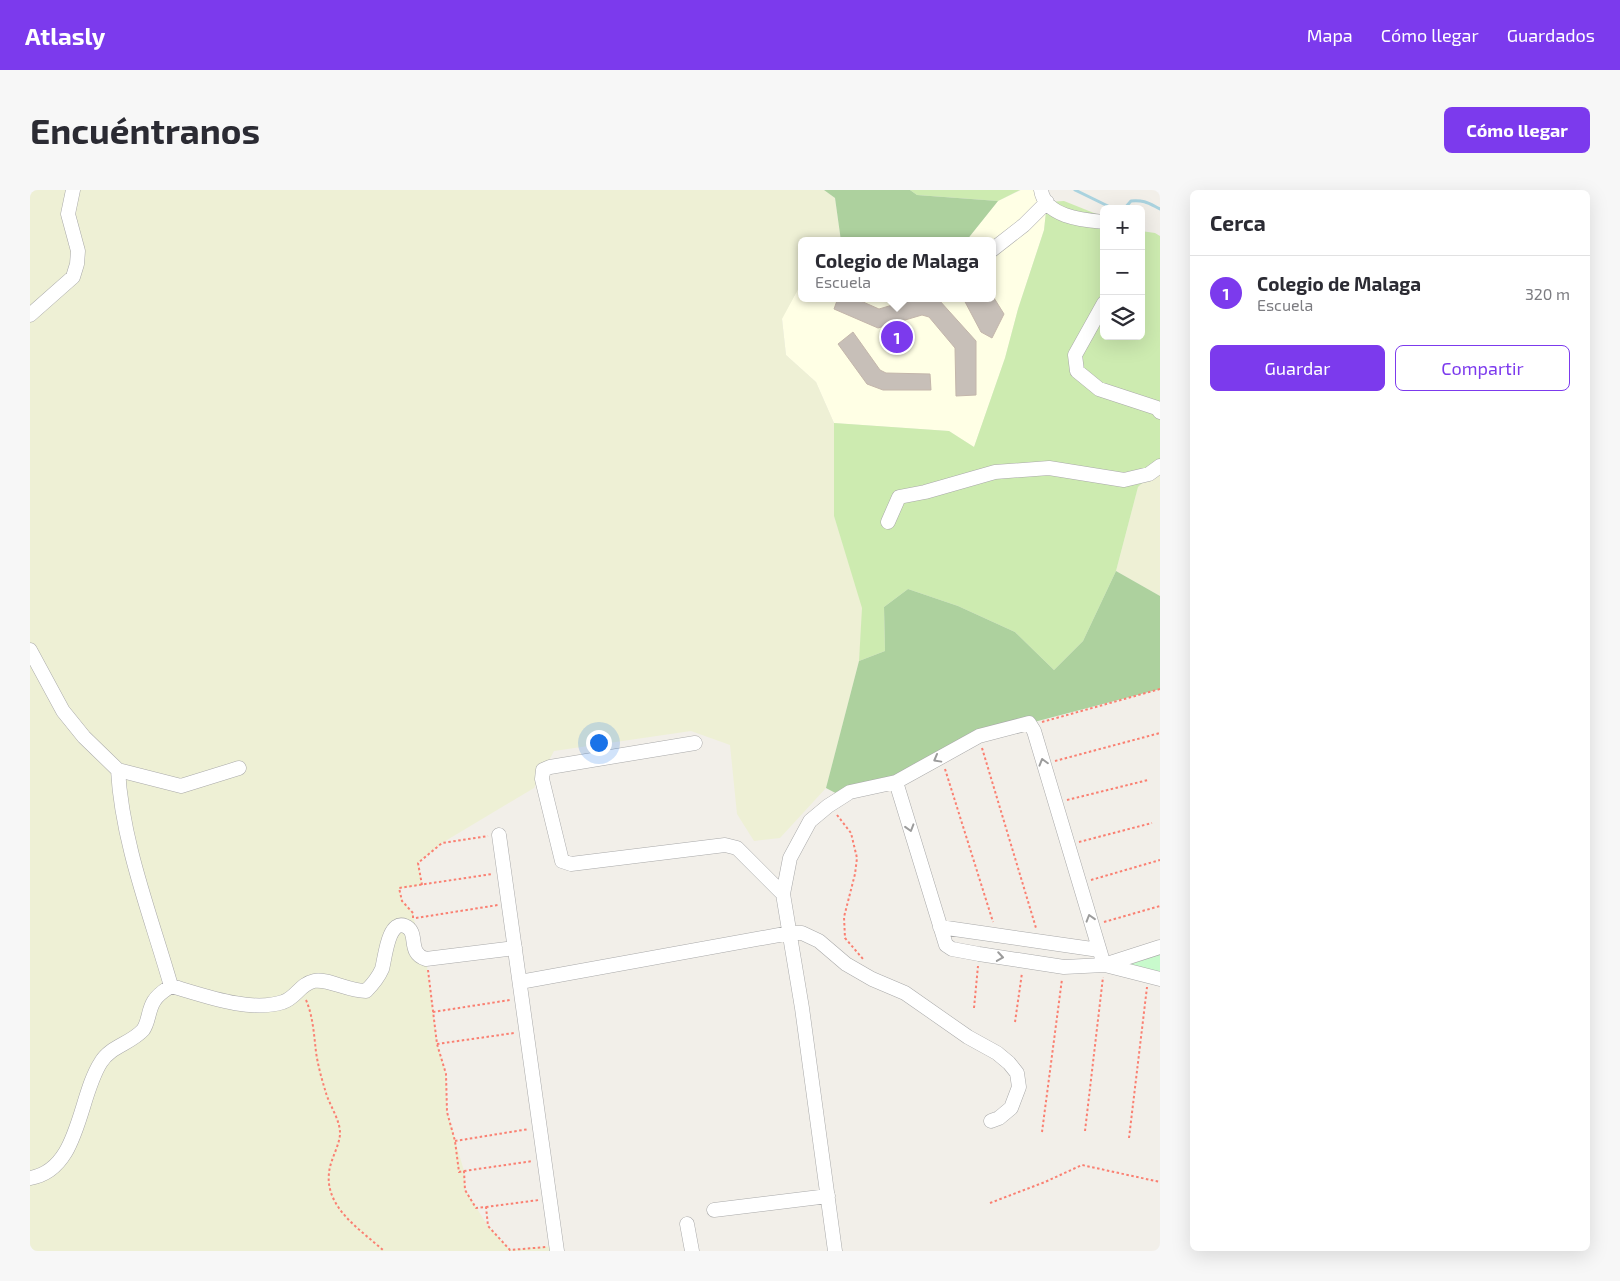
<!DOCTYPE html>
<html lang="es">
<head>
<meta charset="utf-8">
<style>
	:root { --surface:#fff; --page:#f7f7f7; --text:#2b2b33; --muted:#7c7c81; --line:#e1e1e2; --accent:#7c3aed }
	body { margin:0; font-family:"Exo 2",sans-serif; background:var(--page); color:var(--text) }
	.controls { position:absolute; right:15px; top:15px; display:grid; overflow:hidden; border-radius:8px; box-shadow:0 5px 20px #0002 }
	.controls button { width:45px; height:45px; display:grid; place-items:center; padding:0; border:0; border-bottom:1px solid var(--line); background:var(--surface); color:var(--text); font:25px sans-serif }
	.you { position:absolute; left:568px; top:552px; width:18px; height:18px; margin:-12px; border:4px solid #fff; border-radius:50%; background:#1a73e8; box-shadow:0 0 0 8px #1a73e833 }
	.badge { display:grid; place-items:center; width:32px; height:32px; border-radius:50%; background:var(--accent); color:#fff; font-size:16px; font-weight:700 }
	.pin { position:absolute; translate:-50% -50%; border:2px solid #fff; box-shadow:0 1px 5px #0006 }
	.popup { position:absolute; left:768px; top:47px; width:198px; height:65px; box-sizing:border-box; display:grid; place-content:center; border-radius:8px; background:var(--surface); filter:drop-shadow(0 1px 4px #0005); font-size:16px; white-space:nowrap; color:var(--muted) }
	.popup b { font-size:19px; color:var(--text) }
	.popup::after { content:''; position:absolute; left:50%; top:100%; margin-left:-10px; border:10px solid transparent; border-top-color:var(--surface) }
	.list { margin:0; padding:0; list-style:none }
	h2 { display:flex; justify-content:space-between; align-items:center; height:65px; margin:0; padding:0 20px; font-size:21px }
	h2 small { font-size:16px; font-weight:400; color:var(--muted) }
	.list li { display:grid; grid-template-columns:32px 1fr auto; gap:15px; align-items:center; box-sizing:border-box; height:75px; padding:0 20px; border-top:1px solid var(--line) }
	.list b { display:block; font-size:19px; white-space:nowrap }
	.list p { margin:0; font-size:16px; white-space:nowrap; color:var(--muted) }
	.list em { font-size:16px; font-style:normal; color:var(--muted) }
	.actions { display:flex; gap:10px; padding:15px 20px }
	.actions a { flex:1; padding:11px 0; border:1px solid var(--accent); border-radius:8px; text-align:center; font-size:18px; color:var(--accent) }
	.actions .main { background:var(--accent); color:#fff }
	.icon { flex:none; width:28px; height:28px; fill:none; stroke:currentColor; stroke-width:2; stroke-linecap:round; stroke-linejoin:round }
	.map { position:relative; flex:none; width:1130px; height:1061px; overflow:hidden; border-radius:8px }
	header { display:flex; align-items:center; gap:30px; box-sizing:border-box; height:70px; padding:0 25px; background:var(--accent); color:#fff }
	header strong { font-size:24px }
	nav { display:flex; gap:28px; margin-inline-start:auto; font-size:18px }
	.intro { display:flex; align-items:center; justify-content:space-between; box-sizing:border-box; height:120px; padding:0 30px }
	h1 { margin:0; font-size:35px }
	.button { padding:12px 22px; border-radius:8px; background:var(--accent); color:#fff; font-size:18px; font-weight:700 }
	main { display:flex; gap:30px; padding:0 30px }
	aside { flex:1; background:var(--surface); border-radius:8px; box-shadow:0 5px 20px #0002 }
	.map>svg:first-child { display:block }
	.education { fill:#ffffe5 }
	.farmland { fill:#eef0d5; fill-rule:evenodd }
	.grass { fill:#cdebb0 }
	.forest { fill:#add19e }
	.park { fill:#c8facc }
	.lines { fill:none; stroke-linecap:round; stroke-linejoin:round }
	.stream { stroke:#aad3df; stroke-width:3 }
	.building { fill:#c7bfb8; stroke:#c4b6ab }
	.minor-casing { stroke:#a9a9a9; stroke-width:15 }
	.path { stroke:#fa8072; stroke-width:2; stroke-dasharray:2.5 2.5; stroke-linecap:butt }
	.minor { stroke:#fff; stroke-width:14 }
	.oneway { stroke:#9c9c9c }
</style>
</head>
<body>
<header>
<strong>Atlasly</strong>
<nav><a>Mapa</a><a>Cómo llegar</a><a>Guardados</a></nav>
</header>
<div class="intro"><h1>Encuéntranos</h1><a class="button">Cómo llegar</a></div>
<main>
<div class="map">
<svg width="1130" height="1061" viewBox="0 0 1130 1061">
	<rect width="100%" height="100%" fill="#f2efe9"/>
	<!-- education -->
	<path class="education" d="M991 0H1011L1017 12 1014 40 988 119 975 168 944 257 919 241 804 233 786 192 756 165 752 128 772 92V108H962V51H936L968 11Z"/>
	<!-- farmland -->
	<path class="farmland" d="M0 0H794L805 8 811 51H772V92L752 129 756 165 786 192 804 233V326L833 418 829 471 796 598 750 648 724 651 707 624 700 555 661 541 524 561 504 598 412 653 388 673 392 695 369 699 372 711 383 723 385 734 382 745 396 769 407 854 416 884 417 922 434 981 435 1000 458 1036 480 1060 526 1056 527 1061H0ZM133 771 141 796 131 803Z
		M1130 277V406L1086 381 1108 297Z"/>
	<!-- grass -->
	<path class="grass" d="M880 0H990L968 11 887 5Z
		M1034 11 1074 27V146H1111V41L1125 43 1130 46V276L1108 297 1086 381 1053 451 1024 480 985 442 928 416 878 399 854 417 855 461 829 471 832 418 804 326V233L919 241 944 257 975 168 988 119 1014 40 1017 12Z"/>
	<!-- forest -->
	<path class="forest" d="M794 0H880L887 5 968 11 936 51H811L805 8Z
		M1086 381 1130 406V499L958 544 866 592 813 607 796 598 829 471 855 461 854 417 878 399 928 416 985 442 1024 480 1053 451Z"/>
	<!-- park -->
	<path class="park" d="M1130 757V789L1074 775Z"/>
	<g class="lines">
		<!-- stream -->
		<path class="stream" d="M1045 0 1084 19
			M1094 19 1101 11C1115 10 1118 13 1130 19"/>
	</g>
	<!-- building -->
	<path class="building" d="M808 108H824L849 119 886 108 909 110 946 151V205L926 206 925 158 899 127 892 125 848 138 804 119Z
		M933 108H964L974 124 962 148 951 142Z
		M823 142 850 180 856 183 900 184 901 200H853L837 194 808 154Z"/>
	<g class="lines">
		<!-- minor casing -->
		<g class="minor-casing">
			<path id="minor" d="M1011 0C1015 27 1053 30 1074 32
				M962 60 994 35 1017 12
				M1074 113 1045 165 1047 181 1069 199 1127 218 1130 222
				M0 125 43 87 47 74 48 61 38 24 43 0
				M858 332 869 307 895 302 965 282 1019 278 1094 290 1119 284 1130 276
				M0 460 33 521 54 547 88 580C92 653 121 726 141 796
				M665 553 520 577 513 580 512 589 532 671 541 674 695 655 707 658 753 704
				M88 580 151 596 209 578
				M866 592 916 755 922 759 949 764 1034 777 1074 775 1130 757
				M469 645 527 1061
				M910 737 1069 760
				M1075 775 1130 789
				M490 792 760 743H772L789 751 816 774 842 789 875 803 938 847 967 863 979 873 987 883 989 897 981 918 969 928 961 931
				M0 988C50 980 48 907 71 872 81 856 100 854 113 840 119 832 118 820 124 811 128 804 135 800 141 796 173 805 220 823 253 812 266 808 270 794 284 791 297 788 318 801 336 801 342 795 348 788 352 779 355 769 358 729 375 736 390 742 376 763 396 769L485 758
				M684 1020 798 1006
				M657 1034 662 1061
				M805 1061 772 818 753 704 760 668 780 631 798 616 820 602 866 592 949 546 999 533 1004 541 1074 775"/>
		</g>
		<!-- path -->
		<path class="path" d="M1012 532 1130 499
			M952 558 1006 738
			M1025 571 1130 543
			M915 579 963 732
			M1037 610 1118 590
			M807 625 821 643 827 668 825 684 814 727 815 748 833 769
			M1049 652 1122 633
			M1061 690 1130 670
			M392 695 388 673 412 653 458 646
			M383 728V723L372 711 369 698 462 684
			M386 728 468 715
			M1074 732 1130 716
			M398 780 407 854 416 884 417 922 425 951 429 982 434 981 435 1000 446 1018 456 1017 458 1036 480 1060 516 1057
			M276 810C283 826 284 845 286 862 288 876 292 890 296 903 300 916 310 930 310 943 310 955 300 970 299 983 295 1018 331 1040 354 1061
			M944 818 948 776
			M403 822 480 810
			M985 832 992 783
			M407 854 484 843
			M1055 941 1073 787
			M1012 942 1032 789
			M1099 948 1117 797
			M425 951 499 939
			M434 981 503 971
			M960 1013 1015 992 1052 975 1130 992
			M456 1017 509 1010"/>
		<!-- minor -->
		<use href="#minor" class="minor"/>
	</g>
	<!-- one-way arrows -->
	<defs><path id="oneway-chevron" d="M-2-3.5L2.5 0L-2 3.5" fill="none" stroke-width="1.6" stroke-linecap="round" stroke-linejoin="round" transform="scale(1.25)"/></defs>
	<g class="oneway">
		<use href="#oneway-chevron" transform="translate(907 569) rotate(151)"/>
		<use href="#oneway-chevron" transform="translate(1013 572) rotate(-106)"/>
		<use href="#oneway-chevron" transform="translate(880 638) rotate(73)"/>
		<use href="#oneway-chevron" transform="translate(1060 728) rotate(-107)"/>
		<use href="#oneway-chevron" transform="translate(970 767) rotate(9)"/>
	</g>
</svg>
<div class="controls">
<button>+</button>
<button>−</button>
<button><svg class="icon" aria-label="layers" viewBox="0 0 24 24"><path d="M12 4l9 5-9 5-9-5zM3 14l9 5 9-5"/></svg></button>
</div>
<div class="you"></div>
<div class="pin badge" style="left:867px;top:147px">1</div>
<div class="popup"><b>Colegio de Malaga</b>Escuela</div>
</div>
<aside>
<h2>Cerca<small></small></h2>
<ul class="list">
<li><span class="badge">1</span><div><b>Colegio de Malaga</b><p>Escuela</p></div><em>320 m</em></li>
</ul>
<div class="actions"><a class="main">Guardar</a><a>Compartir</a></div>
</aside>
</main>
</body>
</html>
